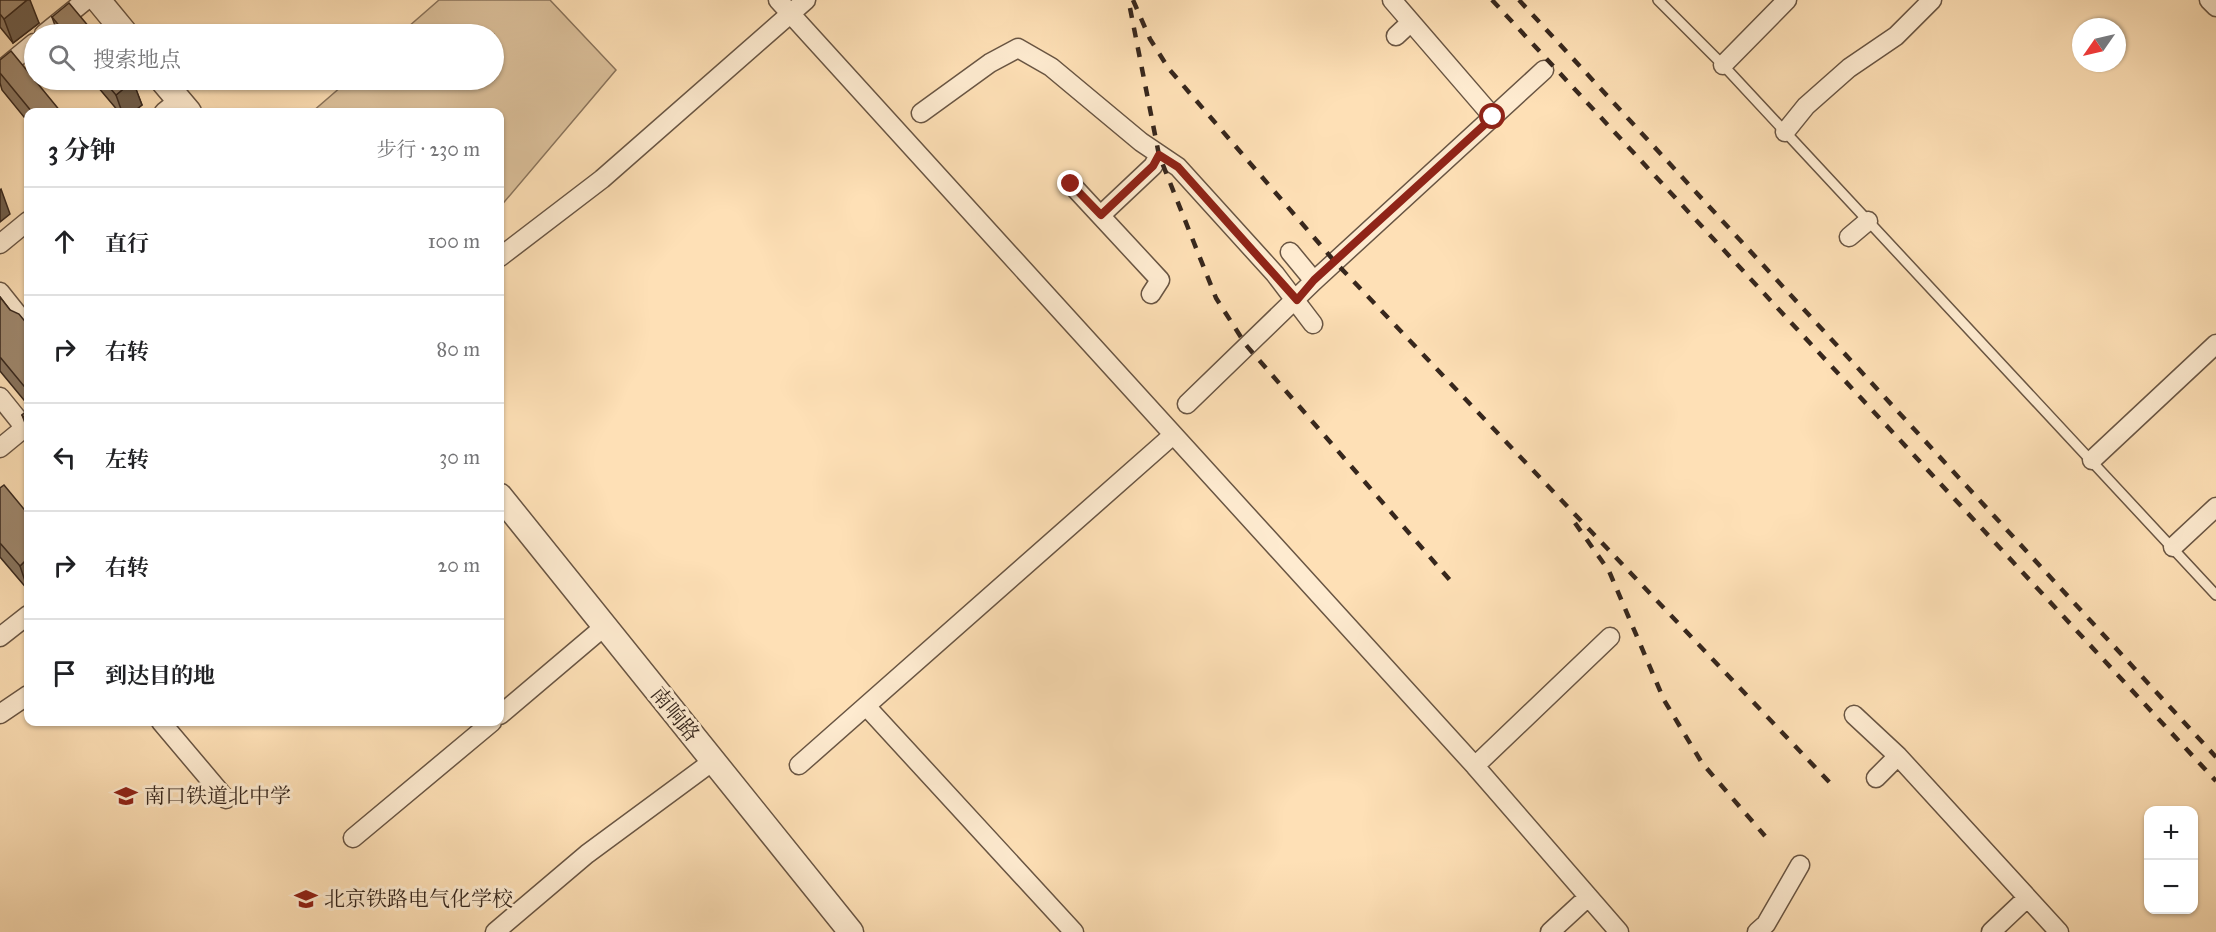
<!DOCTYPE html>
<html lang="zh">
<head>
<meta charset="utf-8">
<style>
	:root { --surface:#fff; --page:#f2f2f2; --text:#202124; --muted:#757577; --line:#e0e0e0 }
	body { margin:0; font-family:"IM FELL Great Primer","Noto Serif SC",serif; background:var(--page); color:var(--text) }
	.controls { position:absolute; right:18px; bottom:18px; display:grid; overflow:hidden; border-radius:12px; box-shadow:0 2px 4px #0004 }
	.controls button { width:54px; height:54px; display:grid; place-items:center; padding:0; border:0; border-bottom:2px solid var(--line); background:var(--surface); color:var(--text); font:30px sans-serif }
	.compass { position:absolute; left:2072px; top:18px; width:54px; height:54px; border-radius:50%; background:var(--surface); box-shadow:0 2px 4px #0004; rotate:236deg }
	.stop { position:absolute; width:18px; height:18px; margin:-14px; border:4px solid #8f2418; border-radius:50%; background:#fff }
	.stop.end { background:#8f2418; border-color:#fff; box-shadow:0 2px 6px #0008 }
	.list { margin:0; padding:0; list-style:none }
	h2 { display:flex; justify-content:space-between; align-items:center; height:78px; margin:0; padding:0 24px; font-size:26px }
	h2 small { font-size:20px; font-weight:400; color:var(--muted) }
	.list li { display:grid; grid-template-columns:39px 1fr auto; gap:18px; align-items:center; box-sizing:border-box; height:108px; padding:0 24px; border-top:2px solid var(--line) }
	.list b { display:block; font-size:22px; white-space:nowrap }
	.list em { font-size:20px; font-style:normal; color:var(--muted) }
	.icon { flex:none; width:33px; height:33px; fill:none; stroke:currentColor; stroke-width:2; stroke-linecap:round; stroke-linejoin:round }
	.map { position:relative; flex:none; width:2216px; height:932px; overflow:hidden }
	.search { position:absolute; background:var(--surface); box-shadow:0 2px 4px #0004; left:24px; top:24px; width:480px; height:66px; display:flex; align-items:center; gap:15px; box-sizing:border-box; padding:0 21px; border-radius:33px; color:var(--muted); font-size:22px }
	.panel { position:absolute; background:var(--surface); box-shadow:0 2px 4px #0004; left:24px; top:108px; width:480px; height:618px; border-radius:12px }
	.map>svg:first-child { display:block }
	.green { fill:#dcc19c; stroke:#8a745c; stroke-width:1.5 }
	.lines { fill:none; stroke-linecap:round; stroke-linejoin:round }
	.service-casing { stroke:#695543; stroke-width:12 }
	.minor-casing { stroke:#695543; stroke-width:21 }
	.tertiary-casing { stroke:#695543; stroke-width:27 }
	.service { stroke:#feebd0; stroke-width:9 }
	.minor { stroke:#feebd0; stroke-width:18 }
	.tertiary { stroke:#feebd0; stroke-width:24 }
	.rail { stroke:#37271d; stroke-width:4.5; stroke-dasharray:10 10; stroke-linecap:butt }
	.wall { fill:#88745e; stroke:#37271d; stroke-width:1.5 }
	.shaded-wall { fill:#6f5e4c; stroke:#37271d; stroke-width:1.5 }
	.building { fill:#9e876d; stroke:#37271d; stroke-width:1.5 }
	.route { stroke:#8f2418; stroke-width:8 }
	.labels { text-anchor:middle; stroke-width:6; stroke-linejoin:round; paint-order:stroke }
	.street-label { font-size:21px; fill:#37271d; stroke:#feebd0 }
	.poi-label { font-size:21px; fill:#37271d; stroke:#feebd0; text-anchor:start }
</style>
</head>
<body>
<div class="map">
<svg width="2216" height="932" viewBox="0 0 2216 932">
	<rect width="100%" height="100%" fill="#fee0b6"/>
	<filter id="stains"><feTurbulence type="fractalNoise" baseFrequency=".00333" numOctaves="4"/><feColorMatrix values="0 0 0 0 .2 0 0 0 0 .09 0 0 0 0 .02 0 0 0 .5 -.17"/></filter>
	<radialGradient id="worn" r=".72"><stop offset=".6" stop-color="#630" stop-opacity="0"/><stop offset="1" stop-color="#630" stop-opacity=".3"/></radialGradient>
	<!-- green -->
	<path class="green" d="M439 0H550L616 70 500 207V112H312L349 80H494V34H400Z"/>
	<g class="lines">
		<!-- service casing -->
		<g class="service-casing">
			<path id="service" d="M1658 0 1723 65 2216 595"/>
		</g>
		<!-- minor casing -->
		<g class="minor-casing">
			<path id="minor" d="M778 0 1475 766 1619 932
				M1392 0 1493 117
				M2209 0 2216 7
				M44 34 86 0
				M1396 36 1411 22
				M1723 65 1787 0
				M0 71 34 43
				M164 112 179 100
				M921 113 990 63 1018 48 1051 67 1141 142 1178 167 1275 274 1313 324
				M1785 132 1806 106 1849 68 1896 36 1932 0
				M1071 184 1160 280 1151 294
				M1101 215 1153 166 1159 155
				M1849 237 1868 221
				M0 244 28 221
				M1290 252 1314 281
				M500 257 602 179 806 0
				M0 292 28 327
				M0 397 25 428
				M1187 404 1314 281 1544 70
				M0 448 28 425
				M2092 460 2216 344
				M2173 547 2216 507
				M0 637 28 615
				M866 706 1074 932
				M0 714 28 695
				M500 715 605 626
				M1854 715 1898 756 2059 932
				M161 722 226 799
				M799 765 1173 435
				M1475 766 1610 637
				M1876 778 1898 756
				M353 838 492 722
				M495 932 587 854 709 764
				M1550 932 1588 897
				M1757 932 1766 924 1800 865
				M1991 932 2027 898"/>
		</g>
		<!-- tertiary casing -->
		<g class="tertiary-casing">
			<path id="tertiary" d="M98 0 126 34
				M162 80 189 112
				M500 496 851 932"/>
		</g>
		<!-- service -->
		<use href="#service" class="service"/>
		<!-- minor -->
		<use href="#minor" class="minor"/>
		<!-- tertiary -->
		<use href="#tertiary" class="tertiary"/>
		<!-- rail -->
		<path class="rail" d="M1133 0 1150 39 1169 69 1336 263 1833 786
			M1492 0 2216 781
			M1519 0 2216 757
			M1130 8 1159 155 1216 298 1246 345 1455 586
			M1575 523 1609 571 1664 700 1702 763 1765 836"/>
	</g>
	<!-- wall -->
	<path class="wall" d="M0 0 39 23 13 43 0 27Z
		M52 17 95 34H58Z
		M0 60 61 112H28V122L2 90 0 83Z
		M92 80H132L142 105 133 112H119Z
		M0 297 10 310 28 325V405L0 371Z
		M28 410V431L22 415Z
		M0 488 28 514V590L0 557Z"/>
	<!-- shaded-wall -->
	<path class="shaded-wall" d="M27 0H30L39 23 13 43 4 19Z
		M133 81 142 105 133 112H122L116 95Z
		M1 189 10 214 0 222V190Z
		M28 558V590L20 566Z"/>
	<!-- building -->
	<path class="building" d="M0 0H27L4 19 0 14Z
		M69 3 95 34H66L52 17Z
		M11 51 61 112H32L0 73V60Z
		M103 80H132L133 81 116 95Z
		M0 297 10 310 19 314 28 325V391L0 357Z
		M28 410V422L22 415Z
		M4 485 28 514V558L20 566 0 543V488Z"/>
	<g class="lines">
		<!-- route -->
		<path class="route" d="M1071 184 1101 215 1153 166 1159 155 1178 167 1297 300 1314 280 1493 117"/>
	</g>
	<!-- icons -->
	<defs>
		<g id="school-bare" transform="scale(1.8)"><path d="M0-5L7-2L0 1L-7-2ZM-4 1L0 2.5L4 1V4Q0 6-4 4Z" fill="#8f2418" stroke="#feebd0" stroke-width="2.5" paint-order="stroke"/></g>
	</defs>
	<g fill-rule="evenodd">
		<use href="#school-bare" x="126" y="796"/>
		<use href="#school-bare" x="306" y="899"/>
	</g>
	<g class="labels">
		<!-- street labels -->
		<g class="street-label">
			<text transform="translate(675 714) rotate(51)" y="7">南响路</text>
		</g>
		<!-- poi labels -->
		<g class="poi-label">
			<text x="144" y="803">南口铁道北中学</text>
			<text x="324" y="906">北京铁路电气化学校</text>
		</g>
	</g>
	<rect width="100%" height="100%" filter="url(#stains)"/>
	<rect width="100%" height="100%" fill="url(#worn)"/>
</svg>
<div class="controls">
<button>+</button>
<button>−</button>
</div>
<svg class="compass" viewBox="-18 -18 36 36"><path d="M0-13l5 13h-10z" fill="#e53935"/><path d="M0 13l5-13h-10z" fill="#757577"/></svg>
<div class="stop" style="left:1493px;top:117px"></div>
<div class="stop end" style="left:1071px;top:184px"></div>
<div class="search"><svg class="icon" aria-label="search" viewBox="0 0 24 24"><circle cx="10" cy="10" r="6"/><path d="M15 15l6 6"/></svg>搜索地点</div>
<section class="panel">
<h2>3 分钟<small>步行 · 230 m</small></h2>
<ul class="list">
<li><svg class="icon" aria-label="ahead" viewBox="0 0 24 24"><path d="M12 20V5M6 11l6-6 6 6"/></svg><div><b>直行</b></div><em>100 m</em></li>
<li><svg class="icon" aria-label="right" viewBox="0 0 24 24"><path d="M7 20v-9h11M14 6l5 5-5 5"/></svg><div><b>右转</b></div><em>80 m</em></li>
<li><svg class="icon" aria-label="left" viewBox="0 0 24 24"><path d="M17 20v-9H6M10 6l-5 5 5 5"/></svg><div><b>左转</b></div><em>30 m</em></li>
<li><svg class="icon" aria-label="right" viewBox="0 0 24 24"><path d="M7 20v-9h11M14 6l5 5-5 5"/></svg><div><b>右转</b></div><em>20 m</em></li>
<li><svg class="icon" aria-label="arrive" viewBox="0 0 24 24"><path d="M6 21V4h12l-3 4 3 4H6"/></svg><div><b>到达目的地</b></div></li>
</ul>
</section>
</div>
</body>
</html>
